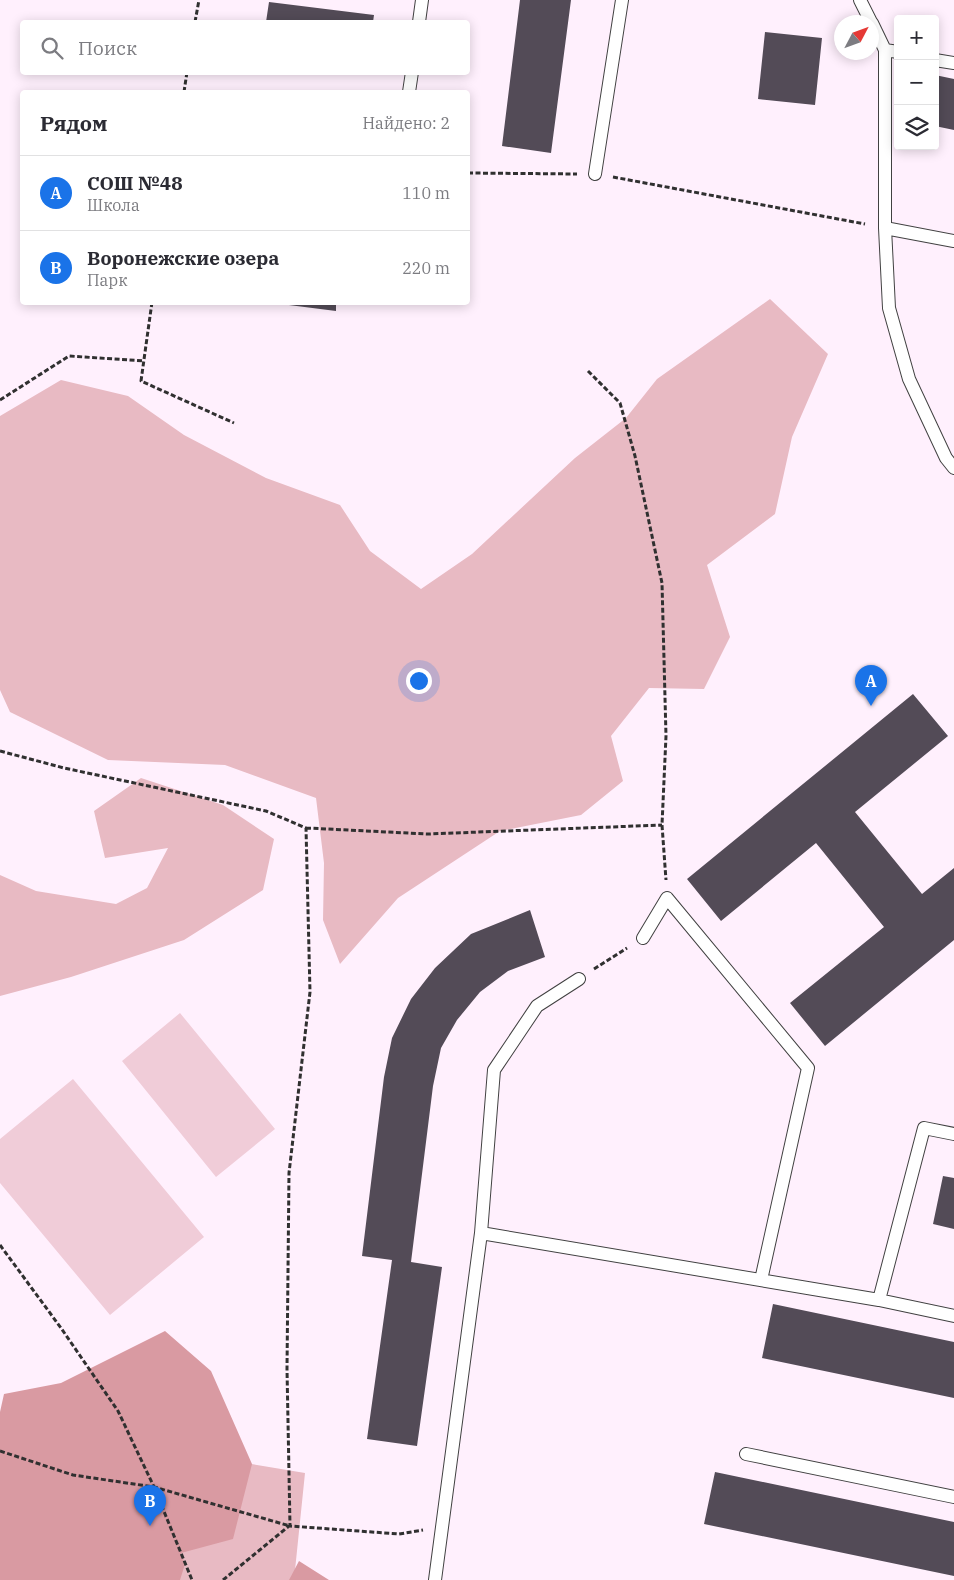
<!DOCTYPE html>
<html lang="ru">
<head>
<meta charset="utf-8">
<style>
	:root { --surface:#fff; --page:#f7f7f7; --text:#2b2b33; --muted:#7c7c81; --line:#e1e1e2; --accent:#1a73e8 }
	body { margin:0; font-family:"IBM Plex Serif",serif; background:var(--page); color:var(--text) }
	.controls { position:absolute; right:15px; top:15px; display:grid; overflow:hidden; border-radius:5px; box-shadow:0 2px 12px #0003 }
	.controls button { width:45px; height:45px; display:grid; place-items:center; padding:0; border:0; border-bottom:1px solid var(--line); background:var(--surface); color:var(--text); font:25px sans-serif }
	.compass { position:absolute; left:834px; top:15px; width:45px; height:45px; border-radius:50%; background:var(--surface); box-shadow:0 2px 12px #0003; rotate:49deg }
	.you { position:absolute; left:418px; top:680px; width:18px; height:18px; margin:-12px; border:4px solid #fff; border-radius:50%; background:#1a73e8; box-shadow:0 0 0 8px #1a73e833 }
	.badge { display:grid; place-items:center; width:32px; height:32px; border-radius:50%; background:var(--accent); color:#fff; font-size:16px; font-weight:700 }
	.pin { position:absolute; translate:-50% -41px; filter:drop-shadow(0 1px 2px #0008) }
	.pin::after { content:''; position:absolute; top:26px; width:18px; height:15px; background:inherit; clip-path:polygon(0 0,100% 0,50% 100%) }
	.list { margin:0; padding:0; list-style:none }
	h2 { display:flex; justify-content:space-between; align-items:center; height:65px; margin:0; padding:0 20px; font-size:21px }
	h2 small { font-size:16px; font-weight:400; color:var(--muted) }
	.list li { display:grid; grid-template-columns:32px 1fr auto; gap:15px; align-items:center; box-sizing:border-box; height:75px; padding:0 20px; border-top:1px solid var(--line) }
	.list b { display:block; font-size:19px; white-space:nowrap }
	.list p { margin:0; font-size:16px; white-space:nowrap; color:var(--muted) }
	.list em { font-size:16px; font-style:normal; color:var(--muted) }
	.icon { flex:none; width:28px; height:28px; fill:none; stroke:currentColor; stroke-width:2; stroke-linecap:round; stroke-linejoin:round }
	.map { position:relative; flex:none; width:954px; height:1580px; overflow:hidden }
	.search { position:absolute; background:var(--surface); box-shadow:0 2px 12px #0003; left:20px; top:20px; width:450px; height:55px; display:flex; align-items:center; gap:12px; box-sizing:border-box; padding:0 18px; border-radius:5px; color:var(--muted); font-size:19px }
	.panel { position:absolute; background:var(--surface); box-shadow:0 2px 12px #0003; left:20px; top:90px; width:450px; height:215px; border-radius:5px }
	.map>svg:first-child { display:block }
	.green { fill:#e8bac3 }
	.forest { fill:#d99aa2 }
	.pitch { fill:#f0ccd8 }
	.building { fill:#534b57 }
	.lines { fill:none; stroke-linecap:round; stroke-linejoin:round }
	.service-casing { stroke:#414141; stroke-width:14 }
	.path { stroke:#303030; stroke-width:3; stroke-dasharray:5 2.5; stroke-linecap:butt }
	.service { stroke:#fff; stroke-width:12 }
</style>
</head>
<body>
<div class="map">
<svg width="954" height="1580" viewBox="0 0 954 1580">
	<rect width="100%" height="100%" fill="#fff0fd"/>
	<!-- green -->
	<path class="green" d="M770 299 828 354 792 437 775 514 707 565 730 637 704 689 649 688 611 736 623 781 581 815 500 831 398 898 340 964 323 920 324 863 316 798 225 765 108 760 10 712 0 690V416L61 380 128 396 184 435 266 478 340 505 370 551 421 589 472 554 575 458 626 418 657 379Z
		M141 778 223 805 274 839 263 890 184 940 71 977 0 996V875L36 891 116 904 147 888 168 848 105 858 94 811Z
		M0 1422 305 1473 294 1580H0Z"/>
	<!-- forest -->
	<path class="forest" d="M165 1331 211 1371 252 1464 233 1539 181 1553 185 1564 180 1580H0V1412L4 1394 61 1383Z
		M299 1561 329 1580H289Z"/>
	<!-- pitch -->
	<path class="pitch" d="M180 1013 275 1129 216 1177 122 1061Z
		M73 1079 204 1237 110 1315 0 1183V1139Z"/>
	<!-- building -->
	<path class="building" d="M520 0H571L551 153 502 146Z
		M269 2 374 15 373 22H266Z
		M765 32 822 38 815 105 758 99Z
		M935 75 954 79V130L935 126Z
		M281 302H336V311L281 304Z
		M913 694 948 736 855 812 922 894 954 868V940L825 1046 790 1003 884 927 816 843 721 921 687 879Z
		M530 910 545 957 508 971 480 992 457 1020 441 1048 433 1086 411 1262 442 1267 417 1446 367 1439 392 1260 362 1256 384 1077 392 1038 411 999 435 968 471 934Z
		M943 1176 954 1178V1229L933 1224Z
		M773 1304 954 1342V1398L762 1358Z
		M715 1472 954 1522V1576L704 1524Z"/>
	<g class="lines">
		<!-- service casing -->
		<g class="service-casing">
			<path id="service" d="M860 0 871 22
				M419 22 422 0
				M872 23 885 50V228L889 308 909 379 946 458 954 468
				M885 50 898 52
				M935 60 954 63
				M409 92 412 72
				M595 174 622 0
				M885 228 954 241
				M643 938 667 898 808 1068 761 1280
				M481 1233 879 1300 954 1316
				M879 1300 924 1128 954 1134
				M746 1454 954 1497
				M435 1580 481 1233 494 1070 537 1006 579 979"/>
		</g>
		<!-- path -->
		<path class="path" d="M195 22 199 0
			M184 92 187 72
			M468 173 577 174
			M613 177 865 224
			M152 302 141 381 234 423
			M588 371 620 403 635 456 662 583 666 736 662 825 666 880
			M0 400 69 356 144 361
			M0 751 64 768 266 811 306 828 310 992 289 1173 287 1369 290 1526 399 1534 423 1530
			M306 828 428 834 662 825
			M594 969 627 948
			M0 1245 61 1328 118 1411 154 1487 192 1580
			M0 1451 73 1475 154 1487 290 1526
			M223 1580 289 1526"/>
		<!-- service -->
		<use href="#service" class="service"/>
	</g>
</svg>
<div class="controls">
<button>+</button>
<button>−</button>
<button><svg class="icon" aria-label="layers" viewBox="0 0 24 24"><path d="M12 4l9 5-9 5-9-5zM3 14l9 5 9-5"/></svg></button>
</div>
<svg class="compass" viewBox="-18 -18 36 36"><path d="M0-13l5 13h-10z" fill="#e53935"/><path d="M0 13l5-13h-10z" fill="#7c7c81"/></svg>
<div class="you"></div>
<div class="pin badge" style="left:871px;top:706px">A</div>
<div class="pin badge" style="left:150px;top:1526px">B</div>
<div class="search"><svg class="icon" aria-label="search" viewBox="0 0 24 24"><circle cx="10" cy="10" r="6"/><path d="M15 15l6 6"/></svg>Поиск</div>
<section class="panel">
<h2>Рядом<small>Найдено: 2</small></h2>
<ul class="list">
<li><span class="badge">A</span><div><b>СОШ №48</b><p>Школа</p></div><em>110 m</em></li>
<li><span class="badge">B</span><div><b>Воронежские озера</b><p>Парк</p></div><em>220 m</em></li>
</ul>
</section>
</div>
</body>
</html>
